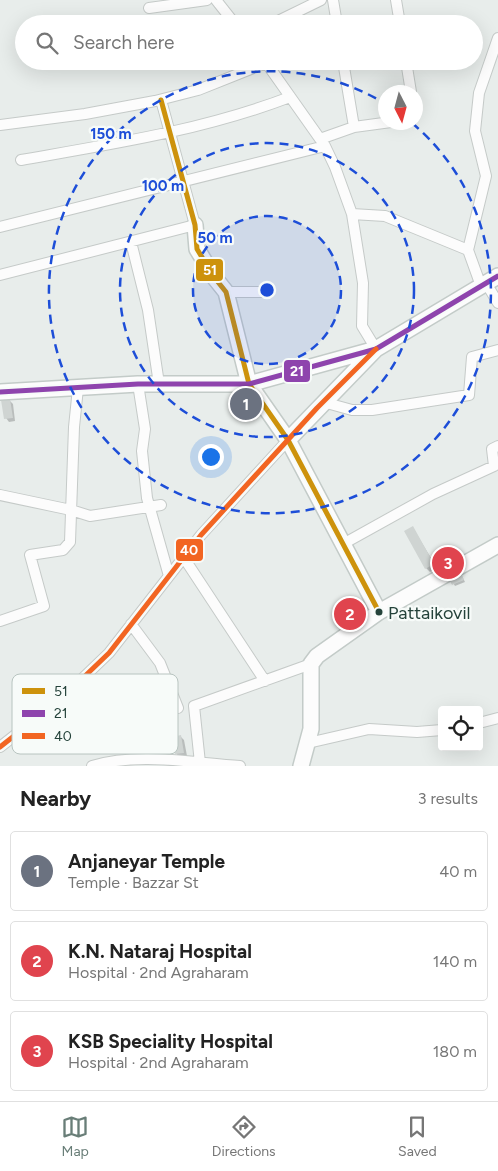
<!DOCTYPE html>
<html lang="en">
<head>
<meta charset="utf-8">
<style>
	:root { --surface:#fff; --page:#f6f6f6; --text:#222; --muted:#767676; --line:#e0e0e0; --accent:#697e78 }
	body { margin:0; font-family:Figtree,sans-serif; background:var(--page); color:var(--text) }
	.controls { position:absolute; right:15px; bottom:15px; display:grid; overflow:hidden; border-radius:5px; box-shadow:0 5px 20px #0002 }
	.controls button { width:45px; height:45px; display:grid; place-items:center; padding:0; border:0; border-bottom:1px solid var(--line); background:var(--surface); color:var(--text); font:25px sans-serif }
	.compass { position:absolute; left:378px; top:85px; width:45px; height:45px; border-radius:50%; background:var(--surface); box-shadow:0 5px 20px #0002; rotate:174deg }
	.you { position:absolute; left:210px; top:456px; width:18px; height:18px; margin:-12px; border:4px solid #fff; border-radius:50%; background:#1a73e8; box-shadow:0 0 0 8px #1a73e833 }
	.badge { display:grid; place-items:center; width:32px; height:32px; border-radius:50%; background:var(--accent); color:#fff; font-size:16px; font-weight:700 }
	.pin { position:absolute; translate:-50% -50%; border:2px solid #fff; box-shadow:0 1px 5px #0006 }
	.list { margin:0; padding:0; list-style:none }
	h2 { display:flex; justify-content:space-between; align-items:center; height:65px; margin:0; padding:0 20px; font-size:21px }
	h2 small { font-size:16px; font-weight:400; color:var(--muted) }
	.list li { display:grid; grid-template-columns:32px 1fr auto; gap:15px; align-items:center; box-sizing:border-box; height:80px; margin:0 10px 10px; padding:0 10px; border:1px solid var(--line); border-radius:5px }
	.list b { display:block; font-size:19px; white-space:nowrap }
	.list p { margin:0; font-size:16px; white-space:nowrap; color:var(--muted) }
	.list em { font-size:16px; font-style:normal; color:var(--muted) }
	.icon { flex:none; width:28px; height:28px; fill:none; stroke:currentColor; stroke-width:2; stroke-linecap:round; stroke-linejoin:round }
	.map { position:relative; flex:none; width:498px; height:766px; overflow:hidden }
	.search { position:absolute; background:var(--surface); box-shadow:0 5px 20px #0002; left:15px; right:15px; top:15px; height:55px; display:flex; align-items:center; gap:12px; box-sizing:border-box; padding:0 18px; border-radius:28px; color:var(--muted); font-size:19px }
	.sheet { height:335px; background:var(--surface) }
	nav { display:flex; justify-content:space-around; align-items:center; box-sizing:border-box; height:70px; border-top:1px solid var(--line); background:var(--surface); font-size:14px; color:var(--muted) }
	nav a { display:grid; justify-items:center; gap:2px }
	nav .on { color:var(--accent) }
	.map>svg:first-child { display:block }
	.shadow { fill:#0003 }
	.building { fill:#cfd4d2 }
	.lines { fill:none; stroke-linecap:round; stroke-linejoin:round }
	.street-casing { stroke:#c5cac8; stroke-width:12 }
	.secondary-casing { stroke:#c3cbc8; stroke-width:18 }
	.street { stroke:#fcfcfc; stroke-width:10 }
	.secondary { stroke:#fcfcfc; stroke-width:15 }
	.bus-1-casing { stroke:#f7fbf9; stroke-width:9 }
	.bus-2-casing { stroke:#f7fbf9; stroke-width:9 }
	.bus-3-casing { stroke:#f7fbf9; stroke-width:9 }
	.bus-1 { stroke:#cd920c; stroke-width:5 }
	.bus-2 { stroke:#8e44ad; stroke-width:5 }
	.bus-3 { stroke:#f26522; stroke-width:5 }
	.ring { fill:none; stroke:#1d4ed8; stroke-width:2.5; stroke-dasharray:9 6 }
	.bus-dot { fill:#24423a; stroke:#f7fbf9; stroke-width:2 }
	.labels { text-anchor:middle; stroke-width:4.5; stroke-linejoin:round; paint-order:stroke }
	.bus-label { font-size:18px; fill:#24423a; stroke:#f7fbf9; text-anchor:start }
	.key { fill:#f7fbf9; stroke:#b8c4c0; stroke-width:1 }
	.key-label { font-size:14px; fill:#24423a }
	.centre { fill:#1d4ed8; stroke:#f7fbf9; stroke-width:2.5 }
	.ring-label { font-size:15px; text-anchor:middle; font-weight:bold; fill:#1d4ed8; stroke:#f7fbf9; stroke-width:4.5; stroke-linejoin:round; paint-order:stroke }
	.line-badge { stroke:#f7fbf9; stroke-width:2 }
	.badge-label { font-size:14px; text-anchor:middle; font-weight:bold; fill:#fff }
</style>
</head>
<body>
<div class="map">
<svg width="498" height="766" viewBox="0 0 498 766">
	<rect width="100%" height="100%" fill="#e8edeb"/>
	<!-- shadow -->
	<path class="shadow" d="M9 400 13 404 15 421 9 422 6 418Z
		M413 528 437 568 430 572 426 568Z
		M462 576 465 582 455 586 451 579Z
		M360 608 366 616 343 631 334 620Z
		M181 737 184 740 187 756 179 757 176 753Z"/>
	<!-- building -->
	<path class="building" d="M10 399 13 418 4 419 1 400Z
		M413 526 434 564 425 569 404 531Z
		M449 551 454 565 444 569 439 555Z
		M461 573 464 580 452 585 449 579Z
		M357 603 363 612 339 628 333 619Z
		M181 735 184 753 175 754 172 737Z"/>
	<g class="lines">
		<!-- street casing -->
		<g class="street-casing">
			<path id="street" d="M216 0 235 24
				M333 0 337 24
				M396 0 400 24
				M149 8 207 0
				M272 24 321 0
				M265 61 325 146 335 167 352 214 363 283 362 326 376 349
				M406 61 411 92
				M0 125 85 114 155 101 198 90 266 63
				M354 127 391 122
				M320 139 354 127 343 61
				M21 160C112 144 204 130 290 97
				M352 214 385 216 468 250
				M0 227 325 146
				M131 242 148 310 159 384
				M0 275 195 225 161 100
				M486 283 498 303
				M481 286 468 250 486 176 475 131 479 93 498 38
				M226 292H269
				M138 384 145 429 142 451 147 498 169 576
				M323 402 352 410H372L469 395 472 357 498 350
				M0 495 71 510 90 516 161 505
				M343 544 433 494 494 466 492 449 498 446
				M184 558 265 681
				M0 621 44 606 30 555 63 550 70 542 74 427 78 388
				M131 624 160 663 178 708
				M479 723 498 718
				M308 743 369 729 417 732 442 730
				M0 747 61 699 109 653 201 535 288 440
				M200 763 194 706 311 664
				M92 766C139 752 192 763 240 766"/>
		</g>
		<!-- secondary casing -->
		<g class="secondary-casing">
			<path id="secondary" d="M195 225 197 249 214 277 226 292 249 384 288 440 379 612
				M0 392 138 384H249L376 349 498 276
				M288 440 375 350
				M301 766 311 729V664L317 656 379 612 498 545"/>
		</g>
		<!-- street -->
		<use href="#street" class="street"/>
		<!-- secondary -->
		<use href="#secondary" class="secondary"/>
		<!-- bus-1 casing -->
		<g class="bus-1-casing">
			<path id="bus-1" d="M161 100 195 225 197 249 214 277 226 292 249 384 288 440 379 612"/>
		</g>
		<!-- bus-2 casing -->
		<g class="bus-2-casing">
			<path id="bus-2" d="M0 392 138 384H249L376 349 498 276"/>
		</g>
		<!-- bus-3 casing -->
		<g class="bus-3-casing">
			<path id="bus-3" d="M0 747 61 699 109 653 201 535 317 408 376 349"/>
		</g>
		<!-- bus-1 -->
		<use href="#bus-1" class="bus-1"/>
		<!-- bus-2 -->
		<use href="#bus-2" class="bus-2"/>
		<!-- bus-3 -->
		<use href="#bus-3" class="bus-3"/>
	</g>
	<!-- distance rings -->
	<circle cx="267" cy="290" r="74" fill="#1d4ed8" fill-opacity=".12"/>
	<g class="ring">
		<circle cx="267" cy="290" r="74"/>
		<circle cx="267" cy="290" r="147"/>
		<path d="M412 123A221 221 0 1 1 384 103"/>
	</g>
	<!-- markers -->
	<circle class="bus-dot" cx="379" cy="612" r="4.5"/>
	<g class="labels">
		<!-- bus labels -->
		<g class="bus-label">
			<text x="388" y="619">Pattaikovil</text>
		</g>
	</g>
	<!-- legend -->
	<rect x="12" y="674" width="166" height="80" rx="8" class="key"/>
	<rect x="22" y="688" width="23" height="6" fill="#cd920c"/>
	<rect x="22" y="710" width="23" height="7" fill="#8e44ad"/>
	<rect x="22" y="733" width="23" height="6" fill="#f26522"/>
	<g class="key-label">
		<text x="54" y="696">51</text>
		<text x="54" y="718">21</text>
		<text x="54" y="741">40</text>
	</g>
	<circle cx="267" cy="290" r="8" class="centre"/>
	<g class="ring-label">
		<text x="111" y="139">150 m</text>
		<text x="163" y="191">100 m</text>
		<text x="215" y="243">50 m</text>
	</g>
	<g class="line-badge">
		<rect x="195" y="258" width="29" height="24" rx="5" fill="#cd920c"/>
		<rect x="283" y="359" width="28" height="24" rx="5" fill="#8e44ad"/>
		<rect x="175" y="538" width="29" height="24" rx="5" fill="#f26522"/>
	</g>
	<g class="badge-label">
		<text x="210" y="275">51</text>
		<text x="297" y="376">21</text>
		<text x="189" y="555">40</text>
	</g>
</svg>
<div class="controls">
<button><svg class="icon" aria-label="locate" viewBox="0 0 24 24"><circle cx="12" cy="12" r="6"/><path d="M12 2v4M12 18v4M2 12h4M18 12h4"/></svg></button>
</div>
<svg class="compass" viewBox="-18 -18 36 36"><path d="M0-13l5 13h-10z" fill="#e53935"/><path d="M0 13l5-13h-10z" fill="#767676"/></svg>
<div class="you"></div>
<div class="pin badge" style="left:246px;top:404px;background:#6b7280">1</div>
<div class="pin badge" style="left:350px;top:614px;background:#e0444e">2</div>
<div class="pin badge" style="left:448px;top:563px;background:#e0444e">3</div>
<div class="search"><svg class="icon" aria-label="search" viewBox="0 0 24 24"><circle cx="10" cy="10" r="6"/><path d="M15 15l6 6"/></svg>Search here</div>
</div>
<section class="sheet">
<h2>Nearby<small>3 results</small></h2>
<ul class="list">
<li><span class="badge" style="background:#6b7280">1</span><div><b>Anjaneyar Temple</b><p>Temple · Bazzar St</p></div><em>40 m</em></li>
<li><span class="badge" style="background:#e0444e">2</span><div><b>K.N. Nataraj Hospital</b><p>Hospital · 2nd Agraharam</p></div><em>140 m</em></li>
<li><span class="badge" style="background:#e0444e">3</span><div><b>KSB Speciality Hospital</b><p>Hospital · 2nd Agraharam</p></div><em>180 m</em></li>
</ul>
</section>
<nav>
<a class="on"><svg class="icon" aria-label="map" viewBox="0 0 24 24"><path d="M3 6l6-2 6 2 6-2v14l-6 2-6-2-6 2zM9 4v14M15 6v14"/></svg>Map</a>
<a><svg class="icon" aria-label="directions" viewBox="0 0 24 24"><path d="M12 3l9 9-9 9-9-9zM9 14v-3h6M13 9l2 2-2 2"/></svg>Directions</a>
<a><svg class="icon" aria-label="saved" viewBox="0 0 24 24"><path d="M7 4h10v16l-5-4-5 4z"/></svg>Saved</a>
</nav>
</body>
</html>
